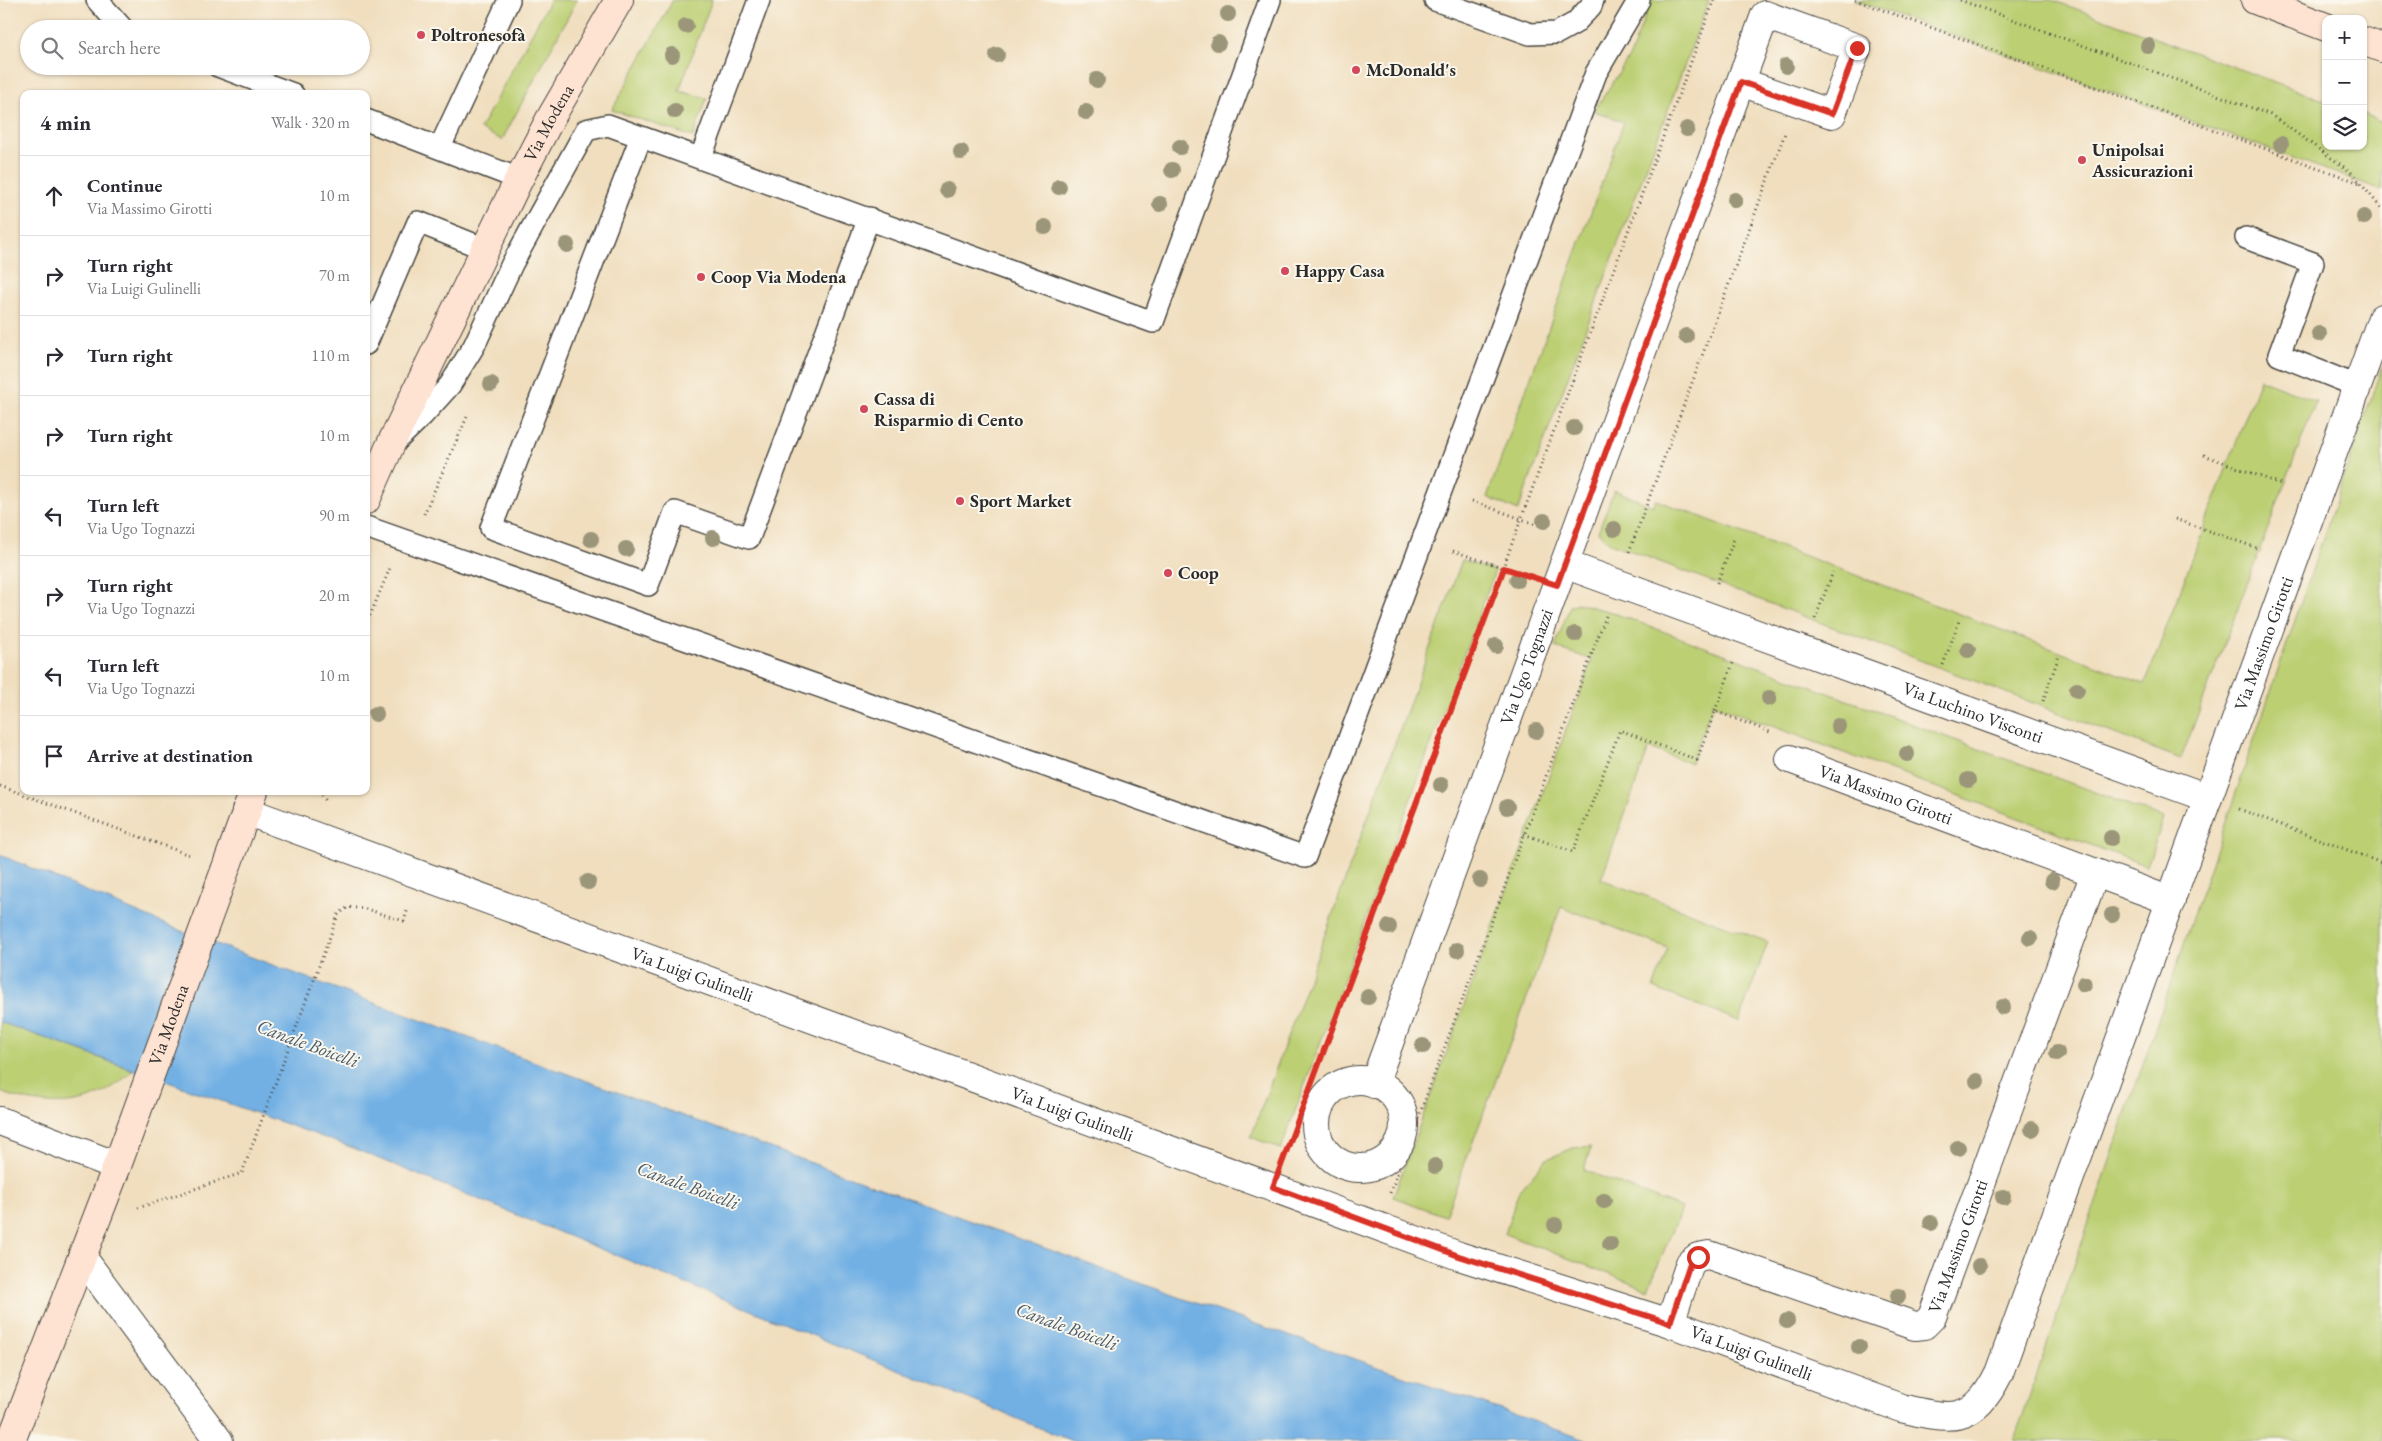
<!DOCTYPE html>
<html lang="en">
<head>
<meta charset="utf-8">
<style>
	:root { --surface:#fff; --page:#f7f7f7; --text:#2b2b33; --muted:#7c7c81; --line:#e1e1e2 }
	body { margin:0; font-family:"EB Garamond",serif; background:var(--page); color:var(--text) }
	.controls { position:absolute; right:15px; top:15px; display:grid; overflow:hidden; border-radius:10px; box-shadow:0 1px 4px #0004 }
	.controls button { width:45px; height:45px; display:grid; place-items:center; padding:0; border:0; border-bottom:1px solid var(--line); background:var(--surface); color:var(--text); font:25px sans-serif }
	.stop { position:absolute; width:15px; height:15px; margin:-11px; border:4px solid #d93025; border-radius:50%; background:#fff }
	.stop.end { background:#d93025; border-color:#fff; box-shadow:0 1px 5px #0008 }
	.list { margin:0; padding:0; list-style:none }
	h2 { display:flex; justify-content:space-between; align-items:center; height:65px; margin:0; padding:0 20px; font-size:21px }
	h2 small { font-size:16px; font-weight:400; color:var(--muted) }
	.list li { display:grid; grid-template-columns:32px 1fr auto; gap:15px; align-items:center; box-sizing:border-box; height:80px; padding:0 20px; border-top:1px solid var(--line) }
	.list b { display:block; font-size:19px; white-space:nowrap }
	.list p { margin:0; font-size:16px; white-space:nowrap; color:var(--muted) }
	.list em { font-size:16px; font-style:normal; color:var(--muted) }
	.icon { flex:none; width:28px; height:28px; fill:none; stroke:currentColor; stroke-width:2; stroke-linecap:round; stroke-linejoin:round }
	.map { position:relative; flex:none; width:2382px; height:1441px; overflow:hidden }
	.search { position:absolute; background:var(--surface); box-shadow:0 1px 4px #0004; left:20px; top:20px; width:350px; height:55px; display:flex; align-items:center; gap:12px; box-sizing:border-box; padding:0 18px; border-radius:28px; color:var(--muted); font-size:19px }
	.panel { position:absolute; background:var(--surface); box-shadow:0 1px 4px #0004; left:20px; top:90px; width:350px; height:705px; border-radius:10px }
	.map>svg:first-child { display:block }
	.green { fill:#bccf73; stroke:#747d4f }
	.water { fill:#72b0e4; stroke:#4e6e88 }
	.lines { fill:none; stroke-linecap:round; stroke-linejoin:round }
	.lane-casing { stroke:#494641; stroke-width:24 }
	.street-casing { stroke:#494641; stroke-width:30 }
	.secondary-casing { stroke:#494641; stroke-width:30 }
	.path { stroke:#494641; stroke-width:3; stroke-dasharray:1 4; stroke-linecap:butt }
	.lane { stroke:#fff; stroke-width:21 }
	.street { stroke:#fff; stroke-width:28 }
	.secondary { stroke:#fee3d2; stroke-width:28 }
	.tree { fill:#9b9679 }
	.route { stroke:#d93025; stroke-width:6 }
	.poi-dot { fill:#d1495b; stroke:#fbf7ec; stroke-width:2 }
	.labels { text-anchor:middle; stroke-width:4; stroke-linejoin:round; paint-order:stroke }
	.poi-label { font-size:18px; font-weight:bold; fill:#2b2b2b; stroke:#fbf7ec; text-anchor:start }
	.street-label { font-size:18px; fill:#2b2b2b; stroke:#fbf7ec }
	.water-label { font-size:19px; font-style:italic; fill:#445a6c; stroke:#fbf7ec }
</style>
</head>
<body>
<div class="map">
<svg width="2382" height="1441" viewBox="0 0 2382 1441">
	<rect width="100%" height="100%" fill="#fbf7ec"/>
	<filter id="ink" filterUnits="userSpaceOnUse"><feTurbulence type="fractalNoise" baseFrequency=".02" numOctaves="2"/><feDisplacementMap in="SourceGraphic" scale="10" xChannelSelector="R" yChannelSelector="G"/><feConvolveMatrix kernelMatrix="1 2 1 2 8 2 1 2 1" color-interpolation-filters="sRGB"/></filter>
	<filter id="wash" filterUnits="userSpaceOnUse"><feTurbulence type="fractalNoise" baseFrequency=".0096" numOctaves="4" result="noise"/><feDisplacementMap in="SourceGraphic" scale="20" xChannelSelector="R" yChannelSelector="G"/><feGaussianBlur stdDeviation="1.12" result="paint"/><feColorMatrix in="noise" values="0 0 0 0 0 0 0 0 0 0 0 0 0 0 0 0 0 1.4 0 .05"/><feComposite in="paint" operator="in"/></filter>
	<g filter="url(#wash)">
		<rect width="100%" height="100%" fill="#f0debe"/>
		<!-- green -->
		<path class="green" d="M550 0H577L502 140 480 129Z
			M673 0H712L679 91 707 98 693 137 612 110Z
			M1651 0H1709L1518 511 1487 497 1624 122 1594 111 1630 56Z
			M1855 0H2052L2326 101V146H2363V114L2382 123V190Z
			M2382 366V1441H2014Z
			M2260 379 2316 401 2181 759 1610 543 1598 532 1614 490 1653 506 1656 500 2145 684Z
			M1462 560 1495 571 1281 1149 1251 1137Z
			M1577 603 1611 612 2164 818 2147 866 1713 704 1691 763 1649 748 1601 879 1768 942 1739 1021 1653 988 1668 948 1561 907 1445 1216 1393 1197 1592 660 1555 647 1570 606Z
			M0 1022 133 1070C94 1110 50 1110 0 1092Z
			M1591 1146 1584 1170 1682 1208 1648 1289 1505 1234 1518 1193 1545 1160 1573 1148Z"/>
		<!-- water -->
		<path class="water" d="M0 855 184 932 431 1024 1176 1296 1589 1441H1072L345 1145 0 1022Z"/>
	</g>
	<g filter="url(#ink)">
		<g class="lines">
			<!-- lane casing -->
			<g class="lane-casing">
				<path id="lane" d="M97 0 123 29
					M1435 0 1530 34 1557 33 1575 23 1591 6 1593 0
					M218 66 293 94
					M366 120 519 179
					M641 137 491 528 648 585 675 512 749 538 869 218
					M440 147 509 0
					M701 157 759 0
					M2246 238 2313 263 2279 355 2357 386
					M366 344 418 222 485 249
					M396 441 423 415 450 385 474 346 512 264 586 130 608 125 1153 322 1270 0
					M366 527 1305 857 1596 73 1639 0"/>
			</g>
			<!-- street casing -->
			<g class="street-casing">
				<g id="street">
					<path id="s1" d="M1564 564 2208 798"/>
					<path id="s2" d="M1790 759 2171 901"/>
					<path id="s3" d="M246 811 1459 1256 1670 1323 1901 1408C1952 1420 1973 1425 1999 1373L2382 318"/>
					<circle cx="1360" cy="1124" r="44"/>
					<path id="s4" d="M1374 1084 1765 15 1857 48 1832 114 1741 82"/>
					<path d="M0 1121 117 1166"/>
					<path d="M82 1257 219 1441"/>
					<path id="s5" d="M1670 1323 1690 1263 1698 1257 1709 1255 1915 1326 1924 1325 1932 1317 2095 873"/>
				</g>
			</g>
			<!-- secondary casing -->
			<g class="secondary-casing">
				<g id="secondary">
					<path d="M2255 0 2326 27"/>
					<path d="M2363 41 2382 48"/>
					<path id="s6" d="M366 500 389 448 519 179 550 119 619 0"/>
					<path id="s7" d="M11 1441 117 1166 254 791"/>
				</g>
			</g>
			<!-- path -->
			<path class="path" d="M1855 0 2360 183
				M1960 0 2271 115 2351 172 2382 209
				M2204 455 2283 485
				M1472 501 1541 526
				M424 514 467 417
				M2175 519 2260 549
				M1453 551 1523 574
				M1629 552 1785 133
				M1717 583 1734 539
				M1815 619 1833 572
				M366 625 390 568
				M1943 665 1959 621
				M2043 701 2059 656
				M1715 711 1733 663
				M0 786 192 856
				M319 791 326 801
				M2239 809 2382 863
				M1524 834 1573 852 1620 730 1697 760 1715 711 1770 732
				M1285 1154 1714 0
				M1390 1193 1606 616
				M138 1208 242 1173 338 915 348 907 366 909 404 921 408 908"/>
			<!-- lane -->
			<use href="#lane" class="lane"/>
			<!-- street -->
			<use href="#street" class="street"/>
			<!-- secondary -->
			<use href="#secondary" class="secondary"/>
		</g>
		<!-- trees -->
		<g class="tree">
			<circle cx="1228" cy="14" r="8"/>
			<circle cx="686" cy="26" r="8"/>
			<circle cx="1218" cy="43" r="8"/>
			<circle cx="2148" cy="46" r="8"/>
			<circle cx="672" cy="55" r="8"/>
			<circle cx="997" cy="55" r="8"/>
			<circle cx="1786" cy="66" r="8"/>
			<circle cx="1097" cy="80" r="8"/>
			<circle cx="675" cy="111" r="8"/>
			<circle cx="1086" cy="112" r="8"/>
			<circle cx="1687" cy="129" r="8"/>
			<circle cx="2281" cy="144" r="8"/>
			<circle cx="1180" cy="147" r="8"/>
			<circle cx="961" cy="152" r="8"/>
			<circle cx="1172" cy="170" r="8"/>
			<circle cx="1059" cy="187" r="8"/>
			<circle cx="947" cy="190" r="8"/>
			<circle cx="1735" cy="200" r="8"/>
			<circle cx="1160" cy="204" r="8"/>
			<circle cx="2364" cy="217" r="8"/>
			<circle cx="1045" cy="227" r="8"/>
			<circle cx="567" cy="245" r="8"/>
			<circle cx="2319" cy="334" r="8"/>
			<circle cx="1686" cy="336" r="8"/>
			<circle cx="491" cy="384" r="8"/>
			<circle cx="1574" cy="428" r="8"/>
			<circle cx="1544" cy="521" r="8"/>
			<circle cx="1614" cy="529" r="8"/>
			<circle cx="713" cy="538" r="8"/>
			<circle cx="591" cy="539" r="8"/>
			<circle cx="626" cy="549" r="8"/>
			<circle cx="1517" cy="580" r="8"/>
			<circle cx="1575" cy="634" r="8"/>
			<circle cx="1496" cy="646" r="8"/>
			<circle cx="1968" cy="650" r="8"/>
			<circle cx="2077" cy="690" r="8"/>
			<circle cx="1769" cy="698" r="8"/>
			<circle cx="376" cy="714" r="8"/>
			<circle cx="1838" cy="726" r="8"/>
			<circle cx="1536" cy="731" r="8"/>
			<circle cx="1907" cy="754" r="8"/>
			<circle cx="1968" cy="780" r="8"/>
			<circle cx="1441" cy="785" r="8"/>
			<circle cx="1507" cy="807" r="8"/>
			<circle cx="2111" cy="838" r="8"/>
			<circle cx="1480" cy="880" r="8"/>
			<circle cx="2052" cy="881" r="8"/>
			<circle cx="588" cy="882" r="8"/>
			<circle cx="2112" cy="915" r="8"/>
			<circle cx="1389" cy="927" r="8"/>
			<circle cx="2030" cy="938" r="8"/>
			<circle cx="1457" cy="950" r="8"/>
			<circle cx="2084" cy="984" r="8"/>
			<circle cx="1368" cy="997" r="8"/>
			<circle cx="2003" cy="1007" r="8"/>
			<circle cx="1423" cy="1046" r="8"/>
			<circle cx="2057" cy="1053" r="8"/>
			<circle cx="1977" cy="1081" r="8"/>
			<circle cx="2032" cy="1129" r="8"/>
			<circle cx="1958" cy="1148" r="8"/>
			<circle cx="1435" cy="1166" r="8"/>
			<circle cx="2003" cy="1197" r="8"/>
			<circle cx="1604" cy="1201" r="8"/>
			<circle cx="1931" cy="1223" r="8"/>
			<circle cx="1555" cy="1225" r="8"/>
			<circle cx="1610" cy="1244" r="8"/>
			<circle cx="1979" cy="1266" r="8"/>
			<circle cx="1898" cy="1296" r="8"/>
			<circle cx="1787" cy="1321" r="8"/>
			<circle cx="1859" cy="1347" r="8"/>
		</g>
	</g>
	<g class="lines" filter="url(#ink)">
		<!-- route -->
		<path class="route" d="M1698 1257 1690 1263 1670 1323 1459 1256 1273 1187 1504 568 1557 585 1741 82 1832 114 1857 48"/>
	</g>
	<!-- markers -->
	<g class="poi-dot">
		<circle cx="421" cy="35" r="5"/>
		<circle cx="1356" cy="70" r="5"/>
		<circle cx="2082" cy="160" r="5"/>
		<circle cx="1285" cy="271" r="5"/>
		<circle cx="701" cy="277" r="5"/>
		<circle cx="864" cy="409" r="5"/>
		<circle cx="960" cy="501" r="5"/>
		<circle cx="1168" cy="573" r="5"/>
	</g>
	<g class="labels">
		<!-- poi labels -->
		<g class="poi-label">
			<text x="431" y="41">Poltronesofà</text>
			<text x="1366" y="76">McDonald's</text>
			<text x="2092" y="156">Unipolsai<tspan x="2092" dy="21">Assicurazioni</tspan></text>
			<text x="1295" y="277">Happy Casa</text>
			<text x="711" y="283">Coop Via Modena</text>
			<text x="874" y="405">Cassa di<tspan x="874" dy="21">Risparmio di Cento</tspan></text>
			<text x="970" y="507">Sport Market</text>
			<text x="1178" y="579">Coop</text>
		</g>
		<!-- street labels -->
		<g class="street-label">
			<text dy="6" stroke="none"><textPath href="#s6" startOffset="419">Via Modena</textPath></text>
			<text dy="6" stroke="none"><textPath href="#s3" startOffset="2654">Via Massimo Girotti</textPath></text>
			<text dy="6" stroke="none"><textPath href="#s4" startOffset="444">Via Ugo Tognazzi</textPath></text>
			<text dy="6" stroke="none"><textPath href="#s1" startOffset="435">Via Luchino Visconti</textPath></text>
			<text dy="6" stroke="none"><textPath href="#s2" startOffset="102">Via Massimo Girotti</textPath></text>
			<text dy="6" stroke="none"><textPath href="#s3" startOffset="475">Via Luigi Gulinelli</textPath></text>
			<text dy="6" stroke="none"><textPath href="#s7" startOffset="445">Via Modena</textPath></text>
			<text dy="6" stroke="none"><textPath href="#s3" startOffset="880">Via Luigi Gulinelli</textPath></text>
			<text dy="6" stroke="none"><textPath href="#s5" startOffset="398">Via Massimo Girotti</textPath></text>
			<text dy="6" stroke="none"><textPath href="#s3" startOffset="1600">Via Luigi Gulinelli</textPath></text>
		</g>
		<!-- water labels -->
		<g class="water-label">
			<text transform="translate(308 1043) rotate(20)" y="7">Canale Boicelli</text>
			<text transform="translate(688 1185) rotate(20)" y="7">Canale Boicelli</text>
			<text transform="translate(1067 1326) rotate(20)" y="7">Canale Boicelli</text>
		</g>
	</g>
</svg>
<div class="controls">
<button>+</button>
<button>−</button>
<button><svg class="icon" aria-label="layers" viewBox="0 0 24 24"><path d="M12 4l9 5-9 5-9-5zM3 14l9 5 9-5"/></svg></button>
</div>
<div class="stop" style="left:1698px;top:1257px"></div>
<div class="stop end" style="left:1857px;top:48px"></div>
<div class="search"><svg class="icon" aria-label="search" viewBox="0 0 24 24"><circle cx="10" cy="10" r="6"/><path d="M15 15l6 6"/></svg>Search here</div>
<section class="panel">
<h2>4 min<small>Walk · 320 m</small></h2>
<ul class="list">
<li><svg class="icon" aria-label="ahead" viewBox="0 0 24 24"><path d="M12 20V5M6 11l6-6 6 6"/></svg><div><b>Continue</b><p>Via Massimo Girotti</p></div><em>10 m</em></li>
<li><svg class="icon" aria-label="right" viewBox="0 0 24 24"><path d="M7 20v-9h11M14 6l5 5-5 5"/></svg><div><b>Turn right</b><p>Via Luigi Gulinelli</p></div><em>70 m</em></li>
<li><svg class="icon" aria-label="right" viewBox="0 0 24 24"><path d="M7 20v-9h11M14 6l5 5-5 5"/></svg><div><b>Turn right</b></div><em>110 m</em></li>
<li><svg class="icon" aria-label="right" viewBox="0 0 24 24"><path d="M7 20v-9h11M14 6l5 5-5 5"/></svg><div><b>Turn right</b></div><em>10 m</em></li>
<li><svg class="icon" aria-label="left" viewBox="0 0 24 24"><path d="M17 20v-9H6M10 6l-5 5 5 5"/></svg><div><b>Turn left</b><p>Via Ugo Tognazzi</p></div><em>90 m</em></li>
<li><svg class="icon" aria-label="right" viewBox="0 0 24 24"><path d="M7 20v-9h11M14 6l5 5-5 5"/></svg><div><b>Turn right</b><p>Via Ugo Tognazzi</p></div><em>20 m</em></li>
<li><svg class="icon" aria-label="left" viewBox="0 0 24 24"><path d="M17 20v-9H6M10 6l-5 5 5 5"/></svg><div><b>Turn left</b><p>Via Ugo Tognazzi</p></div><em>10 m</em></li>
<li><svg class="icon" aria-label="arrive" viewBox="0 0 24 24"><path d="M6 21V4h12l-3 4 3 4H6"/></svg><div><b>Arrive at destination</b></div></li>
</ul>
</section>
</div>
</body>
</html>
